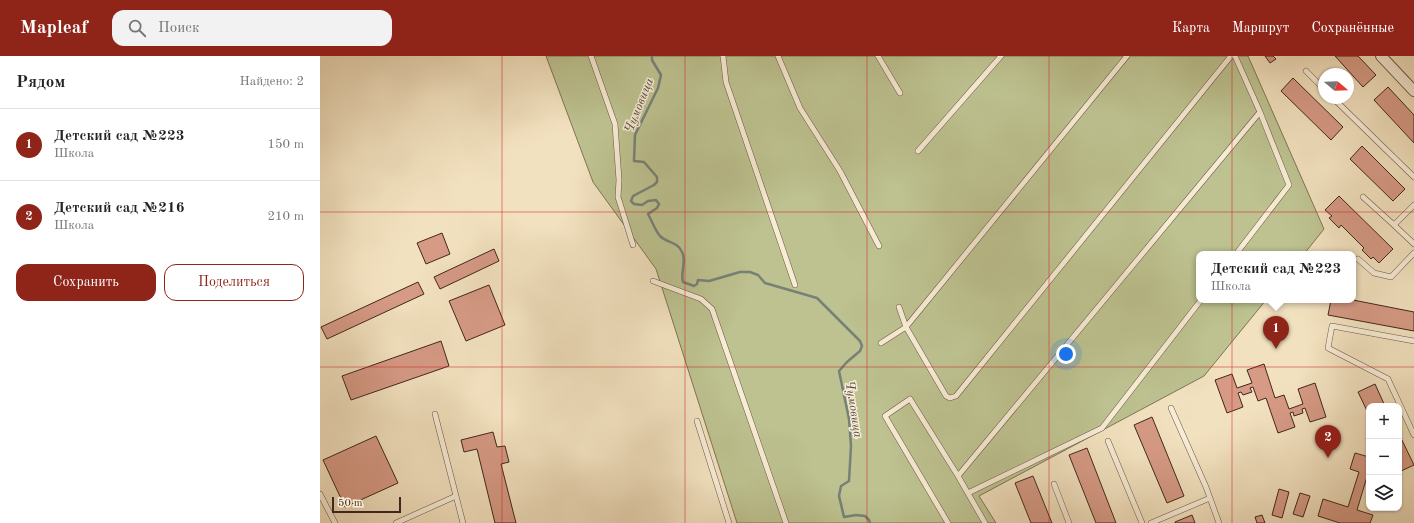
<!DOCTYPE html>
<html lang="ru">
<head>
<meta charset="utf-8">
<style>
	:root { --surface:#fff; --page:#f2f2f2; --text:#222; --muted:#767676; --line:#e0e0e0; --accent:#8f2418 }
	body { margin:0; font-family:"Old Standard TT",serif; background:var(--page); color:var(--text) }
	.controls { position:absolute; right:12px; bottom:12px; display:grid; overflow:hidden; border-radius:8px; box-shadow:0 1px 3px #0004 }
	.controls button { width:36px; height:36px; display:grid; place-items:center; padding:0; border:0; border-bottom:1px solid var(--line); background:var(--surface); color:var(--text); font:20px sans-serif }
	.compass { position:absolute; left:998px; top:12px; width:36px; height:36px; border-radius:50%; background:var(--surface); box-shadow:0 1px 3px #0004; rotate:109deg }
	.scale { position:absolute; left:12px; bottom:10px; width:69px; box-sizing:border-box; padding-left:4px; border:2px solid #41271e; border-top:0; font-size:11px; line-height:14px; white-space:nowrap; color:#41271e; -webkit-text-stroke:3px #f7ecd5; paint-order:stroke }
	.you { position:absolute; left:746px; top:298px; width:14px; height:14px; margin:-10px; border:3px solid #fff; border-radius:50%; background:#1a73e8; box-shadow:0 0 0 6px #1a73e833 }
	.badge { display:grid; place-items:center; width:26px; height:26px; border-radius:50%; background:var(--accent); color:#fff; font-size:13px; font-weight:700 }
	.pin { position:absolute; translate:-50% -33px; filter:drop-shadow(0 1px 2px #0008) }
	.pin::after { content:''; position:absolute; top:21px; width:14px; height:12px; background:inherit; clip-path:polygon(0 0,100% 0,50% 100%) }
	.popup { position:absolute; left:876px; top:195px; width:160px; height:52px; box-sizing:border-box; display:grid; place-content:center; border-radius:8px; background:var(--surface); filter:drop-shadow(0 1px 3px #0005); font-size:13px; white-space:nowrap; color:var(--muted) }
	.popup b { font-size:15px; color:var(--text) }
	.popup::after { content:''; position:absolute; left:50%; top:100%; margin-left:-8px; border:8px solid transparent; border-top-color:var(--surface) }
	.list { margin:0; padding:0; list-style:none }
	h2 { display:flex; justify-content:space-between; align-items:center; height:52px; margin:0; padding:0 16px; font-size:17px }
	h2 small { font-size:13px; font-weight:400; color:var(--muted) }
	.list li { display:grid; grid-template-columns:26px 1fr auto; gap:12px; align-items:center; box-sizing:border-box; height:72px; padding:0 16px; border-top:1px solid var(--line) }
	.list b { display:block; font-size:15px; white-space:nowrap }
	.list p { margin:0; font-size:13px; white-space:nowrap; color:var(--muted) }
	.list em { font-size:13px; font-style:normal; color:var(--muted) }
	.actions { display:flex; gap:8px; padding:12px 16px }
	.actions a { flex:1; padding:9px 0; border:1px solid var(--accent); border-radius:12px; text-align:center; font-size:14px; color:var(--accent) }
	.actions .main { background:var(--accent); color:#fff }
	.icon { flex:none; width:22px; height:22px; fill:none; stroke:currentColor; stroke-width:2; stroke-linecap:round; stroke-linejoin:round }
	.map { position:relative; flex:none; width:1094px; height:467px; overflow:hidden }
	header { display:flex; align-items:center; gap:24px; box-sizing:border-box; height:56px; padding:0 20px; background:var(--accent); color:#fff }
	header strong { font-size:19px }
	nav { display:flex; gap:22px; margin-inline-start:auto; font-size:14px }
	.search { width:280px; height:36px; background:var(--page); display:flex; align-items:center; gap:10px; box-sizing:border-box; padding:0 14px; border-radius:12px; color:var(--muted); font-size:15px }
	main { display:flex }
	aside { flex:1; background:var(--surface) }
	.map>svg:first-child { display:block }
	.green { fill:#bdc290; stroke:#7f7457 }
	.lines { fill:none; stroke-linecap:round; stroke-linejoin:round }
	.stream { stroke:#778178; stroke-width:2.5 }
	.building { fill:#d69a85; stroke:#41271e }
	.service-casing { stroke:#6d5646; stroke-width:6 }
	.minor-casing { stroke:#6d5646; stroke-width:12 }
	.service { stroke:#f7ecd5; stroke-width:5 }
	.minor { stroke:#f7ecd5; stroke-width:10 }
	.grid { fill:none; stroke:#d62828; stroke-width:1; stroke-opacity:0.55 }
	.labels { text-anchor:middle; stroke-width:3; stroke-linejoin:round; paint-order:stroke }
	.water-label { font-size:13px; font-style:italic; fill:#584c44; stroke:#f7ecd5 }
</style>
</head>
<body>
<header>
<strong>Mapleaf</strong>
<div class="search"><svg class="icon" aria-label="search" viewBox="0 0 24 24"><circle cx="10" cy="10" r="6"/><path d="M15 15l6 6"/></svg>Поиск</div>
<nav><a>Карта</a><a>Маршрут</a><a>Сохранённые</a></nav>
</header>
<main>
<aside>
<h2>Рядом<small>Найдено: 2</small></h2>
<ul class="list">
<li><span class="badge">1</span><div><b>Детский сад №223</b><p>Школа</p></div><em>150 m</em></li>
<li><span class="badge">2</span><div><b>Детский сад №216</b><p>Школа</p></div><em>210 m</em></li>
</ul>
<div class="actions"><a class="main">Сохранить</a><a>Поделиться</a></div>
</aside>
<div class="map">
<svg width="1094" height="467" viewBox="0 0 1094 467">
	<rect width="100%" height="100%" fill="#f2e1bf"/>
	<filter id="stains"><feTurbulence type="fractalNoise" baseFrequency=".005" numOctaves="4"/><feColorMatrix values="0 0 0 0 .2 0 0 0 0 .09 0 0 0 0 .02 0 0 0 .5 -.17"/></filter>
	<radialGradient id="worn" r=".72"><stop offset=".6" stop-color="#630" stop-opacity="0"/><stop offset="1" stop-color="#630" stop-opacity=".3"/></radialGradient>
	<!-- green -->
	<path class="green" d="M226 0H928L1004 173 984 198H879V244H946L884 320 659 440 676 467H417L336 213 273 126Z"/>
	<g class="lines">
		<!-- stream -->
		<path class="stream" d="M332 0V4L341 19 338 32 315 79 314 105 324 106 337 121V126L334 129 313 140 311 145 314 148 322 149 328 145 336 144 339 148 337 152 328 158C332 165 335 174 340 180 347 187 357 185 362 196 367 205 360 217 363 226L374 230 377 228 378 224 389 225 420 216H430L438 219 445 227 497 242 540 285 542 290 540 295 527 306 519 315 529 363 531 390 529 425 521 430 519 440 524 461 536 459 545 460 549 464 550 467"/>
	</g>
	<!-- building -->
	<path class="building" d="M945 0H953L956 3 950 7Z
		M1015 0H1038L1056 19 1043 31Z
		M973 22 1023 71 1011 84 961 35Z
		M1068 31 1094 59V87L1054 44Z
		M1042 90 1085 133 1073 145 1030 103Z
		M1019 140 1073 193 1059 207 1053 201 1051 203 1042 194 1044 192 1021 169 1019 172 1009 162 1012 160 1005 154Z
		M122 177 130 198 106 208 97 187Z
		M174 193 179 205 120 233 114 221Z
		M98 226 104 238 7 283 1 271Z
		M169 229 185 269 146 285 129 245Z
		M1011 244H1033L1094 256V275L1008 259Z
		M121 285 129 310 31 344 22 320Z
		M944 308 955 342 964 339 969 353 983 348 978 333 995 327 1006 361 990 366 985 352 982 353 983 357 974 360 973 356 970 357 975 371 958 377 946 342 938 345 933 331 930 332 932 336 923 339 921 336 918 337 923 351 907 357 895 324 912 318 917 332 932 327 927 314Z
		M1055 328 1065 350H1049V359L1038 336Z
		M832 361 864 440 847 447 814 369Z
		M173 376 177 391 185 390 189 406 181 408 196 467H175L157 393 144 396 141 384Z
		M1079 378 1094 409 1079 416Z
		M56 380 78 427 25 451 3 404Z
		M767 392 796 467H776L749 399Z
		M1035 397 1049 401V414L1037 454 1053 459 1050 467H1020L998 460 1003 443 1028 451 1039 416 1030 413Z
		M713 420 732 467H711L695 427Z
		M959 433 969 436 962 462 952 459Z
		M980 437 990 440 983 461 973 458Z
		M872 459 875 467H855V466Z
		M942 459 945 467H937L935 461Z"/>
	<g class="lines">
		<!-- service casing -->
		<g class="service-casing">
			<path id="service" d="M271 0 295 68 299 124 298 141 313 189
				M403 0 406 26 475 229
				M458 0 480 52 520 115 559 190
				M558 0 580 37
				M915 0 940 56 969 129 916 198
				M986 15 1004 33
				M1013 42 1094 121
				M598 95 681 0
				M1043 141 1074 169
				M1094 149 1074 169 1094 188
				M1038 203 1054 217 1071 221 1094 197
				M333 225 381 243 392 253 466 467
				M579 251 586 271 626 340 630 342 636 340 911 0
				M1094 285 1012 270 1008 292 1068 323 1094 379
				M561 287 586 271 807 0
				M115 358 143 467
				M377 365 409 467
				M788 385 822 467
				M734 428 749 467
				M648 437 782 372 881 244
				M0 438 15 467
				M890 442 899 467
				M76 467 136 440
				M628 467 565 360 590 343 638 420
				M665 467 638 420 940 56
				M831 467 890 442 886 431 851 352"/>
		</g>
		<!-- minor casing -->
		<g class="minor-casing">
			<path id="minor" d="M1061 0 1094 35"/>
		</g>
		<!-- service -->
		<use href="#service" class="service"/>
		<!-- minor -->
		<use href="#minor" class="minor"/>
	</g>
	<!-- grid -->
	<path class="grid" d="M182 0V467M365 0V467M547 0V467M729 0V467M912 0V467M0 156H1094M0 311H1094"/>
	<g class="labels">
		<!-- water labels -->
		<g class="water-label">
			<text transform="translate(318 49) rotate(-68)" y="5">Чумовица</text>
			<text transform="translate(535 353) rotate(81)" y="5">Чумовица</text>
		</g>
	</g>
	<rect width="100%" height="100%" filter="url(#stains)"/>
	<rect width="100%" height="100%" fill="url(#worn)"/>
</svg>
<div class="controls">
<button>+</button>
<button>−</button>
<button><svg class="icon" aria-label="layers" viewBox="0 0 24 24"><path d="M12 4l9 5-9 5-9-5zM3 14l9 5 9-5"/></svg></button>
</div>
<svg class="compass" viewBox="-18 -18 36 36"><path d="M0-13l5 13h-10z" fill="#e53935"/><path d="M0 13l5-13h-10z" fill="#767676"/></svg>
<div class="scale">50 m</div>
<div class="you"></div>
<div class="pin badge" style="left:956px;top:293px">1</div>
<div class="popup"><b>Детский сад №223</b>Школа</div>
<div class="pin badge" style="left:1008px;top:402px">2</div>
</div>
</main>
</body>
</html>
